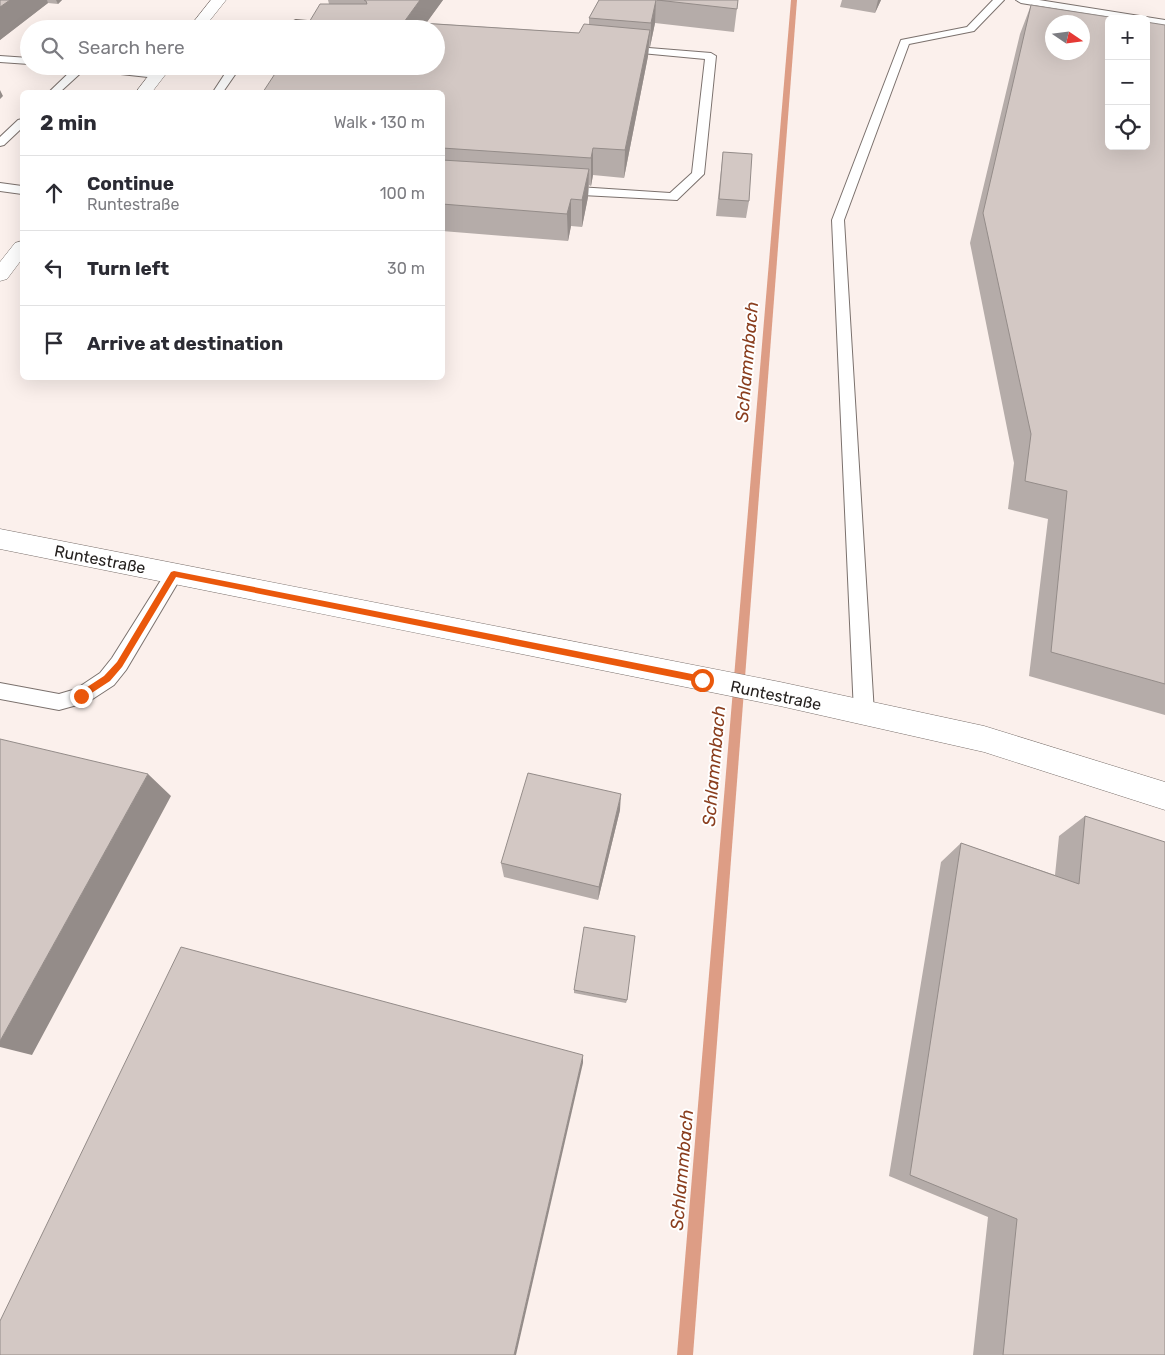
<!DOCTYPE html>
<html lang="en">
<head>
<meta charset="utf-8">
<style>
	:root { --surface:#fff; --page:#f7f7f7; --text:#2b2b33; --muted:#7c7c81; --line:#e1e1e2 }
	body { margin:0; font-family:Rubik,sans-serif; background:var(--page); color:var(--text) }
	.controls { position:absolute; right:15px; top:15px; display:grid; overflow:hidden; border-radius:8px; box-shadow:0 5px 20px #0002 }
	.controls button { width:45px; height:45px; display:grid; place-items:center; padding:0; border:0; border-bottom:1px solid var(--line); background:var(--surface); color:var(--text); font:25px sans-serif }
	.compass { position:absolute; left:1045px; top:15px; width:45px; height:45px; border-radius:50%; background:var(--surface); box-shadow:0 5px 20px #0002; rotate:103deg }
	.stop { position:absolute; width:15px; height:15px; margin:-11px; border:4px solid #ea580c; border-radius:50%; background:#fff }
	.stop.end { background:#ea580c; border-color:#fff; box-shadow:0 1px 5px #0008 }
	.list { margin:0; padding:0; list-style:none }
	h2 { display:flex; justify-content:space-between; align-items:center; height:65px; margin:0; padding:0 20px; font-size:21px }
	h2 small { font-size:16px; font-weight:400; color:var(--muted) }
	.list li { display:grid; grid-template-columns:32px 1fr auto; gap:15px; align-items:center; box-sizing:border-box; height:75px; padding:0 20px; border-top:1px solid var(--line) }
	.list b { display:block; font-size:19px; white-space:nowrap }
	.list p { margin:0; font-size:16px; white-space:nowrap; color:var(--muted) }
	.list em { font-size:16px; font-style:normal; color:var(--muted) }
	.icon { flex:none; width:28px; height:28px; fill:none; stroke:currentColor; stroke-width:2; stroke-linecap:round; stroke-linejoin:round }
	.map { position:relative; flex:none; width:1165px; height:1355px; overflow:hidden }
	.search { position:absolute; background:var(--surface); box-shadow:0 5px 20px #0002; left:20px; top:20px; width:425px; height:55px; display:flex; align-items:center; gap:12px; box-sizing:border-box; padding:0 18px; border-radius:28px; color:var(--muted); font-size:19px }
	.panel { position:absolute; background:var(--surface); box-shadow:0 5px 20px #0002; left:20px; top:90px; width:425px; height:290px; border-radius:8px }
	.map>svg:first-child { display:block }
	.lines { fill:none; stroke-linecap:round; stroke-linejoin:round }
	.stream { fill:#dd9d85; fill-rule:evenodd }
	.lane-casing { stroke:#7b716d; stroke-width:2 }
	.street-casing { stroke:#7b716d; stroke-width:1 }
	.lane { fill:#fff; fill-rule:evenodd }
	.street { fill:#fff; fill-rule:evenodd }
	.wall { fill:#b5aca9 }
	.shaded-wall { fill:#948c89 }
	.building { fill:#d3c8c4; stroke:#948c89; fill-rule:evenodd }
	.route { fill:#ea580c }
	.labels { text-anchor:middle; stroke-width:4; stroke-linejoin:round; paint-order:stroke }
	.street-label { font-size:16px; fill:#25211f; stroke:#fff }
	.water-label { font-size:18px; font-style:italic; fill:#8a3e1e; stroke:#fff }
</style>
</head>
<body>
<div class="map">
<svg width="1165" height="1355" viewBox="0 0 1165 1355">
	<rect width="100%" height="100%" fill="#fbf0ec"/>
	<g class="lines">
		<!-- stream -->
		<path class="stream" d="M791 0H797L693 1355H677Z"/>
		<!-- lane casing -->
		<g class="lane-casing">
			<path id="lane" d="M993 0H1004L974 31 909 44 844 220 874 713 871 719 864 721 857 719 854 713 832 220 901 40 967 27Z
				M1016 0H1039L1165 20V26L1146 23V19H1119L1021 3Z
				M296 20 365 26 370 29H327L297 26 291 29H276Z
				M624 46 711 53 716 56 704 174 677 200 563 194 557 190 563 186 670 193 692 173 705 59 620 51 619 49Z
				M0 56 29 58V64L0 62Z
				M73 66H108L157 72 162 75 157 78 84 70 60 92H49L74 68Z
				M230 66H241L223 92H213Z
				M22 119V128L4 145 0 146V137L18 120Z
				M0 183 22 186V194L0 191Z
				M174 567 180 569 183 574 126 670 114 685 88 702 59 710 0 699V683L59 694 76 689 100 673 112 658 168 569Z"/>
		</g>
		<!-- street casing -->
		<g class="street-casing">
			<path id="street" d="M211 0H226L203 29H188Z
				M156 66H172L152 92H136Z
				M22 241V259L7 279 0 281V262L15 243Z
				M0 529 780 682 984 726 1165 782V810L984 752 780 706 0 549Z"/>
		</g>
		<!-- lane -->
		<use href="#lane" class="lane"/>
		<!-- street -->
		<use href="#street" class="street"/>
	</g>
	<!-- wall -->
	<path class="wall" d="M0 0H62L58 4 48 3 0 40Z
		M328 0H443L426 23 579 33 589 25V18L599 0H738L734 32 655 23 650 47H649L648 56 624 178 593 175 591 186 589 185 588 197 582 227 571 226 568 241 442 231V92L329 4Z
		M842 0H881L875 13 840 7Z
		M1031 5 1165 25V715L1029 676 1048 519 1008 509 1014 463 970 243 1020 34Z
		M723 152 749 201 746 218 716 216Z
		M620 810 598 900 504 877 501 863Z
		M1085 816 1165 1355H973L988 1217 889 1176 941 862 961 843 1055 875 1059 836Z
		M574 990 627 1000 626 1003 574 993Z"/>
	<!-- shaded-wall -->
	<path class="shaded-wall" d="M10 0H47L48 3 0 40V7Z
		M56 0H62L58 4Z
		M420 0H443L422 29 404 22Z
		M656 0 655 23 650 47 651 23Z
		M878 0H881L875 13Z
		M650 30 648 56 624 178 625 150Z
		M0 90 3 96 0 99Z
		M593 148V175L591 186V158Z
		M589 169 588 197 582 227V200Z
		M571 199V226L568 241 567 214Z
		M148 774 171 796 32 1055 0 1047V1041Z
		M621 794 620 810 598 900 599 887Z
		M583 1055V1063L516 1355H514Z"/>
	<!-- building -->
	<path class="building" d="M0 0H10L0 7Z
		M364 0H420L404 22 579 33 584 24 650 30 625 150 593 148 591 158 442 148V92H263L280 66H436V29H305L320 4H367L366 1Z
		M599 0H656L651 23 589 18Z
		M657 0H738L737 9Z
		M1031 5 1122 19H1109V146H1146V22L1165 25V684L1051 652 1067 491 1025 481 1031 434 983 213ZM1052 22H1082V52H1052Z
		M723 152 752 154 749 201 719 199Z
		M442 160 589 169 582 200 571 199 567 214 442 204Z
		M0 739 148 774 0 1041Z
		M528 773 621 794 599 887 501 863Z
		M1085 816 1165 842V1355H1003L1017 1219 910 1175 961 843 1079 884Z
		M584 927 635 936 627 1000 574 990Z
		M181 947 583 1055 514 1355H0V1321Z"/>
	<!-- route -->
	<path class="route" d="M174 571 702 676 706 680 702 683 176 577 122 667 110 681 84 698H78V693L104 676 117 662 171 572Z"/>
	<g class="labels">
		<!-- street labels -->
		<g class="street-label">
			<text transform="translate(100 559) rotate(11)" y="6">Runtestraße</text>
			<text transform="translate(776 695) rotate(12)" y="6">Runtestraße</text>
		</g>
		<!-- water labels -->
		<g class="water-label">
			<text transform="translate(747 362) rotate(-85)" y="6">Schlammbach</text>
			<text transform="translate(714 766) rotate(-85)" y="6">Schlammbach</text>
			<text transform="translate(682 1170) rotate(-85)" y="6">Schlammbach</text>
		</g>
	</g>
</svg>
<div class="controls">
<button>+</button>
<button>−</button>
<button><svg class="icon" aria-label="locate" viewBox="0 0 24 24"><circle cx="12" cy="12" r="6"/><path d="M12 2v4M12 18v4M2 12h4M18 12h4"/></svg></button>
</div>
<svg class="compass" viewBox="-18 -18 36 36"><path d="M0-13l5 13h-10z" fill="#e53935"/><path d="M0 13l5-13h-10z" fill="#7c7c81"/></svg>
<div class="stop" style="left:702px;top:680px"></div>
<div class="stop end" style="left:81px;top:696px"></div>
<div class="search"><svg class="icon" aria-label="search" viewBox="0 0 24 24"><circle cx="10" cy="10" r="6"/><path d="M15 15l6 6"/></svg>Search here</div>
<section class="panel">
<h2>2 min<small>Walk · 130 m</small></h2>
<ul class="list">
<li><svg class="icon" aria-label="ahead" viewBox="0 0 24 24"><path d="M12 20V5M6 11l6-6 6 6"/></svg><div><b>Continue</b><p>Runtestraße</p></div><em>100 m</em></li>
<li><svg class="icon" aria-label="left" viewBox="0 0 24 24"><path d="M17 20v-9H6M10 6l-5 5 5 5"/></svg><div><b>Turn left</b></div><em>30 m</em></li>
<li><svg class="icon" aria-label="arrive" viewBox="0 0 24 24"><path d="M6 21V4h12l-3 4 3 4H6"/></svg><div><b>Arrive at destination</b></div></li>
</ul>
</section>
</div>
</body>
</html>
